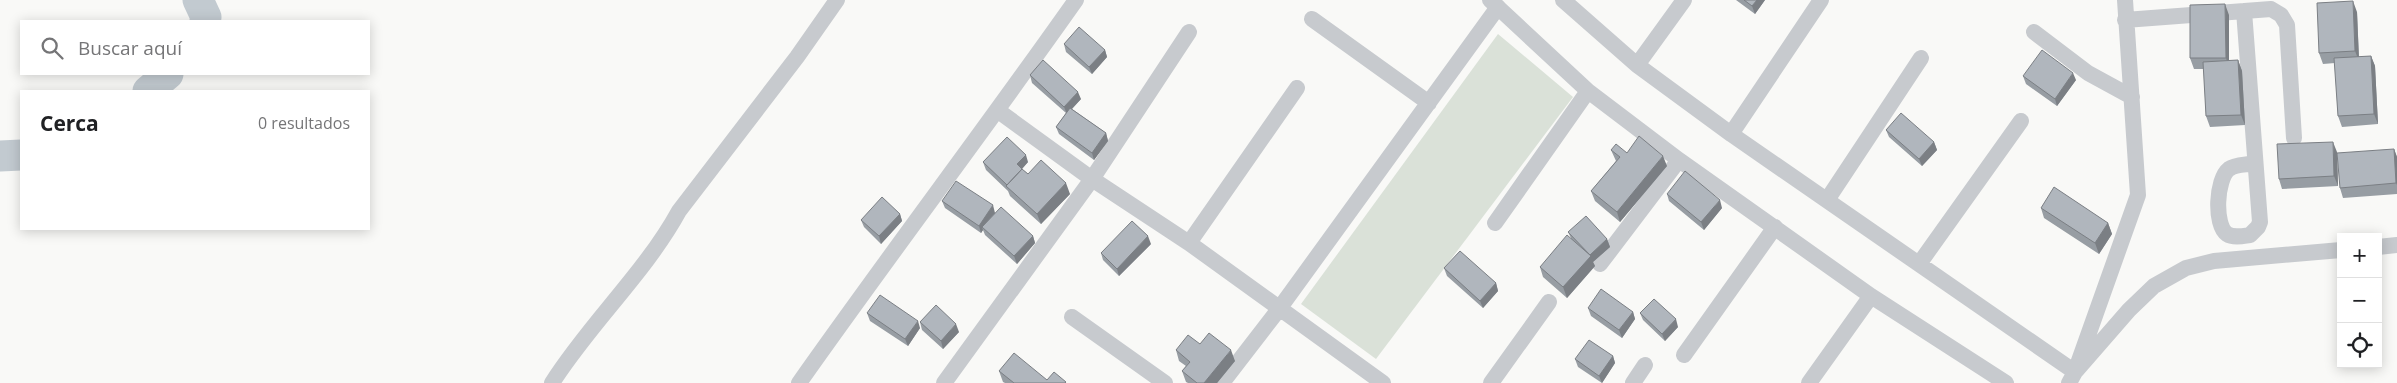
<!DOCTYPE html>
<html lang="es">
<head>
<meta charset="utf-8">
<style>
	:root { --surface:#fff; --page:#f6f6f6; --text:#202124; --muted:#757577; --line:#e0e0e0 }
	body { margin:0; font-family:"Open Sans",sans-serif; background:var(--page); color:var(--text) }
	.controls { position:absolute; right:15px; bottom:15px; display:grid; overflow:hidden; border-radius:0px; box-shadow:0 2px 12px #0003 }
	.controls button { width:45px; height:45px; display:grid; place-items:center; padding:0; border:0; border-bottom:1px solid var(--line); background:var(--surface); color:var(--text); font:25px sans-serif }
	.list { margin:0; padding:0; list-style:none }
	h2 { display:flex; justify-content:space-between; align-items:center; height:65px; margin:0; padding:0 20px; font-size:21px }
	h2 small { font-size:16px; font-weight:400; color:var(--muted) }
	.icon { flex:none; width:28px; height:28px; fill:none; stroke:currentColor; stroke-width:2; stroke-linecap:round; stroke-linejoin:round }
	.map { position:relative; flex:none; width:2397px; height:383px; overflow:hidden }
	.search { position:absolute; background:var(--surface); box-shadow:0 2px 12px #0003; left:20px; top:20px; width:350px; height:55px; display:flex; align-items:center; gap:12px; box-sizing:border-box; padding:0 18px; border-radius:0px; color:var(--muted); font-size:19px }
	.panel { position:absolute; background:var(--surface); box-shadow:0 2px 12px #0003; left:20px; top:90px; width:350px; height:140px; border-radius:0px }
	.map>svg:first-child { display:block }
	.green { fill:#dae1d8 }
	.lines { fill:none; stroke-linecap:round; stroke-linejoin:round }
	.river { stroke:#c2cad0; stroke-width:31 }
	.minor { stroke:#c7cace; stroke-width:16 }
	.wall { fill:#979da3 }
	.shaded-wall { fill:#7b7f84 }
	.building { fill:#b0b6bd; stroke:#7b7f84 }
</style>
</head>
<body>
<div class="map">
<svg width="2397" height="383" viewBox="0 0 2397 383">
	<rect width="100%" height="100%" fill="#f9f9f7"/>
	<!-- green -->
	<path class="green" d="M1498 34 1573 97 1376 359 1301 304Z"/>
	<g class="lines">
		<!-- river -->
		<path class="river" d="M198 0 206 17 205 21
			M148 91 168 74
			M0 156 21 155"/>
		<!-- minor -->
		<path class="minor" d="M1490 0 1588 91 1679 160 1871 296 2006 383
			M1563 0 1637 65 1731 134 2075 372 2129 310 2154 286 2186 268 2214 261 2341 250
			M2244 11 2260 222 2258 227 2250 235C2243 236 2233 238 2227 234 2214 225 2216 179 2229 169 2235 164 2247 165 2255 163
			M1312 19 1429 103
			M2125 20 2271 9 2281 15 2287 25 2294 138
			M2034 32 2088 73 2132 97
			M1637 65 1684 0
			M997 110 1092 179 1189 243 1383 383
			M1731 134 1821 0
			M1827 200 1921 58
			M1495 223 1588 91
			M1189 243 1297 88
			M2378 247 2397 245
			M1600 264 1679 160
			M1919 264 2021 121
			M1072 317 1165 383
			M1684 355 1775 227
			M552 383C590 323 645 273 679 211L797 57 837 0
			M799 383C890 254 985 129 1076 0
			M944 383 1092 179 1189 32
			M1222 383 1279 309 1498 7
			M1491 383 1549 302
			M1633 383 1645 365
			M1809 383 1871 296
			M2069 383 2075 372 2138 195 2125 0"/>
	</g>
	<!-- wall -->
	<path class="wall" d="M1736 0H1765L1755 14Z
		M2357 12 2359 57 2371 56 2375 66 2378 124 2342 127 2338 116 2335 63 2323 64 2319 53Z
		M2229 15V61L2238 60 2242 71 2245 125 2210 127 2206 116 2204 69H2194L2190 58Z
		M1064 44 1105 50 1107 57 1092 74 1066 52Z
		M1030 75 1081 99 1072 109 1106 133 1108 141 1094 160 1059 134 1056 127 1066 113 1032 83Z
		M2023 76 2076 80 2057 106 2026 84Z
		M1886 130 1934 142 1937 150 1922 166 1889 137Z
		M2394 149 2397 157V194L2343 198 2340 188Z
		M1611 150 1627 153 1667 166 1620 222 1595 201 1591 191 1616 161Z
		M2337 152 2338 186 2282 189 2279 179Z
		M983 162H1028L1022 169 1028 174 1070 194 1041 224 1010 196 1008 191 986 170Z
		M1667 194 1722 208 1704 230 1669 201Z
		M942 201 995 213 1033 236 1035 243 1017 264 985 235 983 230 981 233 945 208Z
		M2041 208 2108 223 2112 234 2099 254 2044 218Z
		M900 214 902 221 881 244 864 227 861 220Z
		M1568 232 1607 239 1610 247 1593 262 1595 266 1567 298 1543 277 1540 267 1571 238Z
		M1151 244 1119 276 1103 260 1101 253Z
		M1444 268 1496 283 1498 291 1483 308 1447 276Z
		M1588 308 1633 312 1635 319 1622 338 1591 316Z
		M867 313 920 328 908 346 870 321Z
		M1640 313 1678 327 1665 341 1643 320Z
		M920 322 959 332 943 349 922 330Z
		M1200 344 1235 361 1217 383H1188L1186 382 1182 371 1186 366 1179 361 1176 350Z
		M1613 356 1615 363 1602 383 1578 367 1575 359Z
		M999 371 1047 380 1067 383H1005L1003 382Z"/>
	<!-- shaded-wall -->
	<path class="shaded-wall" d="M1757 0H1765L1755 14 1752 6Z
		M2353 1 2357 12 2359 61 2355 51Z
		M2225 4 2229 15V68L2226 58Z
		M1105 50 1107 57 1092 74 1089 67Z
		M2371 56 2375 66 2378 124 2374 114Z
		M2238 60 2242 71 2245 125 2241 115Z
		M2073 73 2076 80 2057 106 2055 99Z
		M1078 92 1081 99 1067 114 1064 107Z
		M1106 133 1108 141 1094 160 1092 153Z
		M1934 142 1937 150 1922 166 1919 159Z
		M2333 142 2337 152 2338 186 2334 176Z
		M2394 149 2397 157V185L2396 183Z
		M1026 155 1028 162 1020 171 1017 164Z
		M1663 156 1667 166 1620 222 1617 212Z
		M1066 183 1070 194 1041 224 1037 214Z
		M1720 200 1722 208 1704 230 1701 222Z
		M993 205 995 213 982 227 983 230 981 233 979 226Z
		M900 214 902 221 881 244 879 236Z
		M2108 223 2112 234 2099 254 2095 243Z
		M1033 236 1035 243 1017 264 1014 256Z
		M1148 236 1151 244 1119 276 1117 269Z
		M1607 239 1610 247 1593 262 1595 266 1567 298 1563 287 1590 255Z
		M1496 283 1498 291 1483 308 1480 301Z
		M1633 312 1635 319 1622 338 1619 330Z
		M1676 319 1678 327 1665 341 1662 334Z
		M918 321 920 328 908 346 905 339Z
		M956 324 959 332 943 349 941 341Z
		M1231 350 1235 361 1217 383H1204Z
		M1613 356 1615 363 1602 383 1599 376Z"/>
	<!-- building -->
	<path class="building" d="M1744 0H1757L1752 6Z
		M2353 1 2355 51 2319 53 2317 3Z
		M2225 4 2226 58H2190V5Z
		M1079 27 1105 50 1089 67 1064 44Z
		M2042 50 2073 73 2055 99 2023 76Z
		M2371 56 2374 114 2338 116 2334 58Z
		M1043 60 1078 92 1064 107 1030 75Z
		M2238 60 2241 115 2206 116 2203 62Z
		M1070 108 1106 133 1092 153 1056 127Z
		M1901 113 1934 142 1919 159 1886 130Z
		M1639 136 1663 156 1617 212 1591 191 1620 157 1611 150 1616 144 1627 153Z
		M1007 137 1026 155 1017 164 1022 169 1007 185 983 162Z
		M2333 142 2334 176 2279 179 2277 144Z
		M2394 149 2396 183 2340 188 2337 153Z
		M1041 160 1066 183 1037 214 1006 186 1022 169 1028 174Z
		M1685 171 1720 200 1701 222 1667 194Z
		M956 181 993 205 979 226 942 201Z
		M2054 187 2108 223 2095 243 2041 208Z
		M882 197 900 214 879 236 861 220Z
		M1001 207 1033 236 1014 256 982 227Z
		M1586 216 1607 239 1590 255 1568 232Z
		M1132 221 1148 236 1117 269 1101 253Z
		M1567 235 1591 256 1563 287 1540 267Z
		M1460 251 1496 283 1480 301 1444 268Z
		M1601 289 1633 312 1619 330 1588 308Z
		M880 295 918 321 905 339 867 313Z
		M1654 299 1676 319 1662 334 1640 313Z
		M936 305 956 324 941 341 920 322Z
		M1209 333 1231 350 1204 383H1197L1182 371 1190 362 1176 350 1188 335 1200 344Z
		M1589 340 1613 356 1599 376 1575 359Z
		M1014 353 1047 380 1054 372 1066 382 1065 383H1014L999 371Z"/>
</svg>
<div class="controls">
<button>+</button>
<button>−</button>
<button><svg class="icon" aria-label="locate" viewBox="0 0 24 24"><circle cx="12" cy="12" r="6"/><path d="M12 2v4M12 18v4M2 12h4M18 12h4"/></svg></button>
</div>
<div class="search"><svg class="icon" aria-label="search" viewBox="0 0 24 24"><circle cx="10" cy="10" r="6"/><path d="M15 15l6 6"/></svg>Buscar aquí</div>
<section class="panel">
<h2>Cerca<small>0 resultados</small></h2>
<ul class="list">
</ul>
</section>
</div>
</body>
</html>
